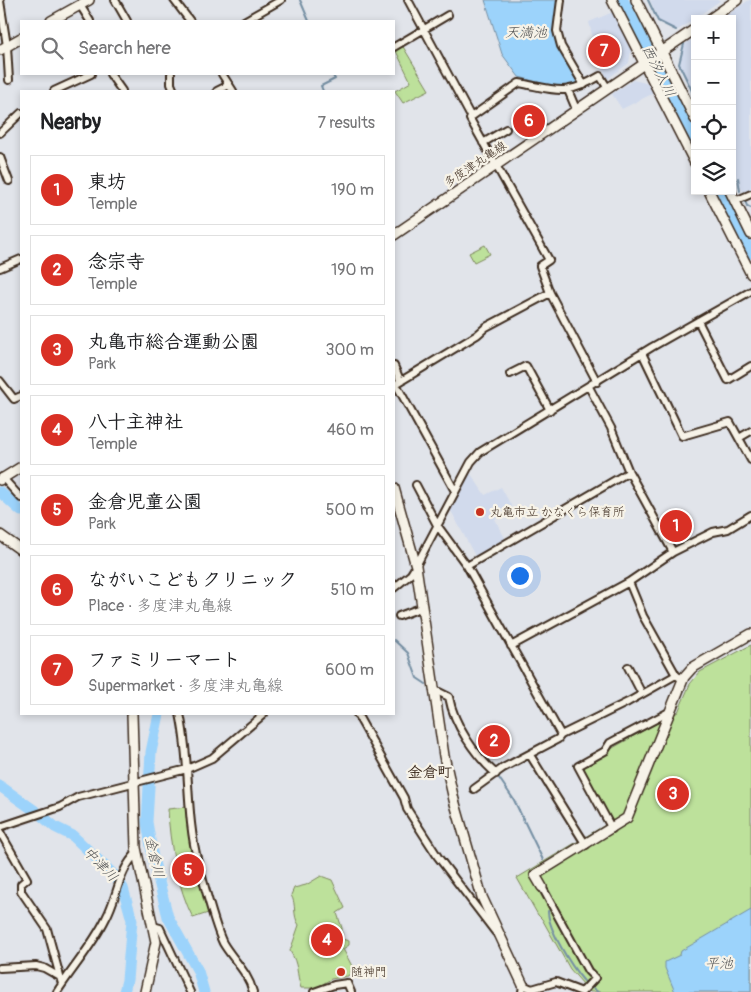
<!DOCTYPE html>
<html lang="en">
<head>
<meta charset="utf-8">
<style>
	:root { --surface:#fff; --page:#f2f2f2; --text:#202124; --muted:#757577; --line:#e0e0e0; --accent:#d93025 }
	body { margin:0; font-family:Pangolin,"Klee One",sans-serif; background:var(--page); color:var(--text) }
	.controls { position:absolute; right:15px; top:15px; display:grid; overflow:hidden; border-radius:0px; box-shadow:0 2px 8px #0003 }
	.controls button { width:45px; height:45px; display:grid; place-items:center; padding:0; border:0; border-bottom:1px solid var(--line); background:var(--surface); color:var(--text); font:25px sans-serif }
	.you { position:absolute; left:519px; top:575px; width:18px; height:18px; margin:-12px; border:4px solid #fff; border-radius:50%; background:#1a73e8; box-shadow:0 0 0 8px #1a73e833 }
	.badge { display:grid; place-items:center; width:32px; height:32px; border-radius:50%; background:var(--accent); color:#fff; font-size:16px; font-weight:700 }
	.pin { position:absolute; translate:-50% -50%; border:2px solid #fff; box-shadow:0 1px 5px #0006 }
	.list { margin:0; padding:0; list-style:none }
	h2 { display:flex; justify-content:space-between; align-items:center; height:65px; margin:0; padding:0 20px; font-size:21px }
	h2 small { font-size:16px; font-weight:400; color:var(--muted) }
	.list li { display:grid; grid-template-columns:32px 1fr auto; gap:15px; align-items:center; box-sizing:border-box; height:70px; margin:0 10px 10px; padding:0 10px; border:1px solid var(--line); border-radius:0px }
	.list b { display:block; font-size:19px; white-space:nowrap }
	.list p { margin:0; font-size:16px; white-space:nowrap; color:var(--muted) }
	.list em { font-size:16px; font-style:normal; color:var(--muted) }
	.icon { flex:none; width:28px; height:28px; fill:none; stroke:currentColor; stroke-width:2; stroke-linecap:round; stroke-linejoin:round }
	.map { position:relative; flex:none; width:751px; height:992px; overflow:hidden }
	.search { position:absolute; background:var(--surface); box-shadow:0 2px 8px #0003; left:20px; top:20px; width:375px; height:55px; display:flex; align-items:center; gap:12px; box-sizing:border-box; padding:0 18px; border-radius:0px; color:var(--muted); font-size:19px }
	.panel { position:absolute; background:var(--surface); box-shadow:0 2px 8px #0003; left:20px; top:90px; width:375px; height:625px; border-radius:0px }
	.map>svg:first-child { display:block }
	.built { fill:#d1daec }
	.green { fill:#bde19b; stroke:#7c865c }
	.water { fill:#9cd3fb; stroke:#758fa3 }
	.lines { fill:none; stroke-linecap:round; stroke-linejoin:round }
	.stream { stroke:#758fa3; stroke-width:2 }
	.river { stroke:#9cd3fb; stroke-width:11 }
	.street-casing { stroke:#3b2a1e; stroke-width:10 }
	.secondary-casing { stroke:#3b2a1e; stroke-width:12 }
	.street { stroke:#f7f3e8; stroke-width:6 }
	.secondary { stroke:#f7f3e8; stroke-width:9 }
	.poi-dot { fill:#c8321e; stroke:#f7f3e8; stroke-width:2 }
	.labels { text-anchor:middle; stroke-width:4.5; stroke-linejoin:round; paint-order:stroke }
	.street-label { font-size:12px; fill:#3b2a1e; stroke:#f7f3e8 }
	.poi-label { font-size:12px; fill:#3b2a1e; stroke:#f7f3e8; text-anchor:start }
	.water-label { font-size:14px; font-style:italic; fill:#535455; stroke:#f7f3e8 }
	.quarter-label { font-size:15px; font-weight:bold; fill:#3b2a1e; stroke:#f7f3e8 }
</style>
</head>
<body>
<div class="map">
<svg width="751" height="992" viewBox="0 0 751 992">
	<rect width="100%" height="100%" fill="#e1e4ea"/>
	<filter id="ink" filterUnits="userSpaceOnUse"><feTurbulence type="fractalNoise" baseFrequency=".02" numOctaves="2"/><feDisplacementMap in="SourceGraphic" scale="10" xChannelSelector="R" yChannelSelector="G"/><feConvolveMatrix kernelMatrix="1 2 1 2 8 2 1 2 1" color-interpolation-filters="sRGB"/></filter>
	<g filter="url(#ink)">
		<!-- built -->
		<path class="built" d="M650 0H721L678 30 660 23Z
			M749 0H751V189L743 192 732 166V19H722Z
			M613 12 631 49 629 63 606 80 605 73 591 50 594 44 589 22Z
			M695 38V95L679 64 685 44Z
			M633 80 650 84 654 93 622 109 612 94Z
			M469 471 485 495 501 487 513 509 495 519 506 540 476 558 449 507Z"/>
		<!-- green -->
		<path class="green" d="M402 45 429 90 403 103 395 91 411 82 395 49Z
			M485 245 490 254 474 262 469 253Z
			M751 645V992H590L570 969 542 919 538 915 517 878 610 822 581 766 648 728 678 712 690 684 700 672Z
			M187 807 211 912 193 918C178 889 169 842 168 809Z
			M321 876 332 880 345 908 337 913 342 928V939L349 941V945L343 949 353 968 348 976 331 979 316 988H301C296 973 299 965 290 951L299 925C292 915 297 905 291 895L294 888 306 885Z"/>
		<!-- water -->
		<path class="water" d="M485 0H560L556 43 580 84 563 89 519 77 502 54Z
			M751 910V992H675L665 968V962L680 955 681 951Z"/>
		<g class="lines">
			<!-- stream -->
			<path class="stream" d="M300 0 309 21
				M648 0 658 21 676 30
				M684 44 679 64 695 97
				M323 91 321 86 335 79 332 74
				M732 168 734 171
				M738 178 740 191
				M744 198 747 206 751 208
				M394 640 408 653 417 678 426 684
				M499 778 514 800 543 860
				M548 911C548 929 571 966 583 980 587 985 593 988 598 992"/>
			<!-- river -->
			<path class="river" d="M623 0 695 142
				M720 191 751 253
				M0 492 21 511
				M159 714 151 752 147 822 153 858 168 917 198 971 204 992
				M0 786 38 813
				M42 816 55 827 73 836 115 876 123 888 132 920 127 980 124 992"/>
			<!-- street casing -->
			<g class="street-casing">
				<path id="street" d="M115 0 127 21
					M174 0 190 21
					M408 0 471 117 470 119 549 260 540 266 550 293 597 382
					M561 0 557 31 561 46 584 85
					M0 1 7 46 9 80
					M80 5 90 21
					M244 21 281 0
					M394 47 448 15
					M110 74 122 91
					M171 74V84L174 91
					M222 74 233 91
					M568 90 576 109
					M54 91 91 74
					M217 91 229 85
					M471 117 519 83C557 90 565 97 600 76L607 87
					M0 133 21 113
					M483 143 506 129
					M0 157 9 181
					M735 201 751 194
					M0 268 21 259
					M698 321 728 380 751 366
					M642 353 682 436 730 422 751 460
					M394 366 400 380
					M510 374 526 366 550 410
					M0 381 14 399 21 396
					M589 387 611 428 629 472 673 552
					M739 438 751 431
					M2 477 21 498
					M416 485 437 525 467 566 561 735
					M455 491 396 384 477 335 486 327 550 293
					M467 566 629 472
					M629 582 643 616 676 675
					M394 588 411 574 416 566 471 462 480 452 652 347 751 291
					M399 616 423 607
					M511 646 629 582 673 552 713 532 728 529 751 515
					M628 667 642 694
					M435 690 449 697C454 725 475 755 496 774
					M180 714C191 762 185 814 198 862 204 883 214 925 223 943 233 960 248 972 253 992
					M357 714 404 798 407 809 438 857 496 933
					M530 755 586 845
					M474 789 503 768 558 739 561 735 628 702 676 675 683 680
					M0 827 60 807 78 797 187 769 212 758 264 714
					M612 829 578 766 605 751 610 743 671 711
					M0 832 27 879 21 884V891L47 929 62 984
					M542 887 588 971 595 978 582 992
					M153 926 160 928 190 992
					M0 968 36 966 44 968 60 977
					M57 992C73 967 93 945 106 918 118 896 118 871 137 853
					M314 992 334 985 347 983 351 992
					M522 992 523 985 532 989 556 982 582 992"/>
			</g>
			<!-- secondary casing -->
			<g class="secondary-casing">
				<path id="secondary" d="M612 0 695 163
					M636 0 695 119
					M710 19 737 0
					M51 21 89 0
					M0 50 21 38
					M709 191 751 274
					M730 191 751 234
					M394 235 695 29
					M0 480 21 467
					M394 488 416 566 444 756 454 800 482 897 523 985
					M0 535 21 550
					M132 714 136 848 156 942 145 992
					M542 887 535 875 627 818 684 677 692 668 751 634"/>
			</g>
			<!-- street -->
			<use href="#street" class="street"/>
			<!-- secondary -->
			<use href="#secondary" class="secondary"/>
		</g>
	</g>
	<!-- markers -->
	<g class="poi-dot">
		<circle cx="480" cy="512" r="5"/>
		<circle cx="341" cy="972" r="5"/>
	</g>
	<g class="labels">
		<!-- street labels -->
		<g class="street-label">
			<text transform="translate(475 164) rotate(-34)" y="4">多度津丸亀線</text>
		</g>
		<!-- poi labels -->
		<g class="poi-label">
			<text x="490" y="516">丸亀市立 かなくら保育所</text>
			<text x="351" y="976">随神門</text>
		</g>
		<!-- water labels -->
		<g class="water-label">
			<text x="526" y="37">天満池</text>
			<text transform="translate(659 71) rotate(63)" y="5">西汐入川</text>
			<text transform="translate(155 857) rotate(77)" y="5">金倉川</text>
			<text transform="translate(101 864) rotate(46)" y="5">中津川</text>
			<text x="719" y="968">平池</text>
		</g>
		<!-- quarter labels -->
		<g class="quarter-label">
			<text x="430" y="777">金倉町</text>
		</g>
	</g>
</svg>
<div class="controls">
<button>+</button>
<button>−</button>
<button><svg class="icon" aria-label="locate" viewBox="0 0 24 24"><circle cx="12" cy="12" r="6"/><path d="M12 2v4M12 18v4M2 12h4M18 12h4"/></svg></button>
<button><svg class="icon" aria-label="layers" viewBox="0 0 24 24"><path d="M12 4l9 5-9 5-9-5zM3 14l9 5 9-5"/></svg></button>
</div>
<div class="you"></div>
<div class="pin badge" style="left:676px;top:526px">1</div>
<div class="pin badge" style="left:494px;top:741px">2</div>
<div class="pin badge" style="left:673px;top:794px">3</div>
<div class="pin badge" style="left:327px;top:940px">4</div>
<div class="pin badge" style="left:188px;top:870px">5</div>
<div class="pin badge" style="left:529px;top:121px">6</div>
<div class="pin badge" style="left:604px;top:51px">7</div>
<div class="search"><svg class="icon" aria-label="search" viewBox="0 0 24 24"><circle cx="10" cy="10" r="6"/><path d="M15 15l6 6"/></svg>Search here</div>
<section class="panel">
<h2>Nearby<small>7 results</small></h2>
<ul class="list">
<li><span class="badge">1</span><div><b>東坊</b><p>Temple</p></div><em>190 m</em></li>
<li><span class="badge">2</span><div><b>念宗寺</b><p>Temple</p></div><em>190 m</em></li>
<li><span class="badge">3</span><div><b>丸亀市総合運動公園</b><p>Park</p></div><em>300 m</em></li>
<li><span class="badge">4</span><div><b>八十主神社</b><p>Temple</p></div><em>460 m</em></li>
<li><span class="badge">5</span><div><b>金倉児童公園</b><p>Park</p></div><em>500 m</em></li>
<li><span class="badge">6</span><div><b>ながいこどもクリニック</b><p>Place · 多度津丸亀線</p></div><em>510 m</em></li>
<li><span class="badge">7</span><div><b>ファミリーマート</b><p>Supermarket · 多度津丸亀線</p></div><em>600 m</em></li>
</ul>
</section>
</div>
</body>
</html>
